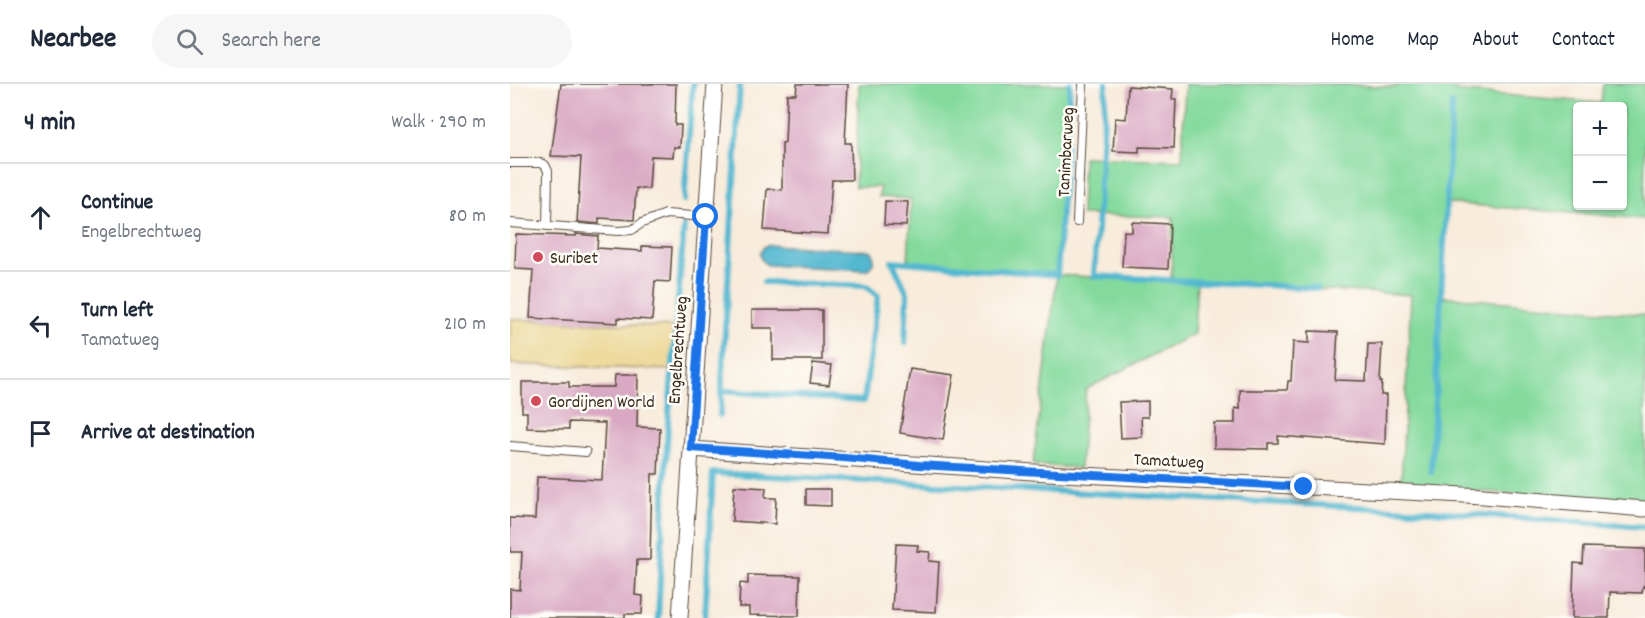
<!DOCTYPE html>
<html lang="en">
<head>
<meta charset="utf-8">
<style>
	:root { --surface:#fff; --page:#f6f6f7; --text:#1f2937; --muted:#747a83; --line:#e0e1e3 }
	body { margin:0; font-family:Dekko,sans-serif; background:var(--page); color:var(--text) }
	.controls { position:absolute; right:18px; top:18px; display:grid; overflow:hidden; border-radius:6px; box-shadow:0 2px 4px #0004 }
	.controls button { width:54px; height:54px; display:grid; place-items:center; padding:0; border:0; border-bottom:2px solid var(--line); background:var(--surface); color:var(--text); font:30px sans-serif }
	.stop { position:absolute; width:18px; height:18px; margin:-14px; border:4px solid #1a73e8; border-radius:50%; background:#fff }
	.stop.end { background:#1a73e8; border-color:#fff; box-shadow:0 2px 6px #0008 }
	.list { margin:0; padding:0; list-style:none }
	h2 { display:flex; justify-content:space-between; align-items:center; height:78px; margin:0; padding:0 24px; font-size:26px }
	h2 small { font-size:20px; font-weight:400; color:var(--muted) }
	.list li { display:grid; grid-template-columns:39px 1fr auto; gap:18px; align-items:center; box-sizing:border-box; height:108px; padding:0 24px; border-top:2px solid var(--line) }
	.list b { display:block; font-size:22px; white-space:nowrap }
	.list p { margin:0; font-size:20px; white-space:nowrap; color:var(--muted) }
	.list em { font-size:20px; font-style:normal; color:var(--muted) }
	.icon { flex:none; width:33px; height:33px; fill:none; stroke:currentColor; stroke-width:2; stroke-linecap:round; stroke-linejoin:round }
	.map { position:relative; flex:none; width:1135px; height:534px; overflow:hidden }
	header { display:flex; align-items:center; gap:36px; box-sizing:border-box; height:84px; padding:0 30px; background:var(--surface); border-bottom:2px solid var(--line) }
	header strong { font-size:28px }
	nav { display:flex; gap:33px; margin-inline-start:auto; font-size:21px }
	.search { width:420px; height:54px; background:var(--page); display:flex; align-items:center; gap:15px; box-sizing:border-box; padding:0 21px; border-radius:33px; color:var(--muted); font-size:22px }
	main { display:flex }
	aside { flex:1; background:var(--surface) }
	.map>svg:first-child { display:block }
	.green { fill:#84da9d; stroke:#60825e; stroke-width:1.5; fill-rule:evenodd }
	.sand { fill:#eeda9e; stroke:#94825e; stroke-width:1.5 }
	.water { fill:#52b7d0; stroke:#467077; stroke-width:1.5 }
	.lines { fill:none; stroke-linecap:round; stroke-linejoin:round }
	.stream { stroke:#52b7d0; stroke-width:6 }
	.building { fill:#d9a8c2 }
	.service-casing { stroke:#57473a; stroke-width:10 }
	.minor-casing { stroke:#57473a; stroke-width:17 }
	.service { stroke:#fff; stroke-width:8 }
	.minor { stroke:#fff; stroke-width:15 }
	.route { stroke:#1a73e8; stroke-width:8 }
	.poi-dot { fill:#d1495b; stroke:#fdfcf7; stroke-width:2 }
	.labels { text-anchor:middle; stroke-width:5; stroke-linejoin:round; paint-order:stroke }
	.street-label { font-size:18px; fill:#3b2a1e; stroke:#fdfcf7 }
	.poi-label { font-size:18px; fill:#3b2a1e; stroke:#fdfcf7; text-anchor:start }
</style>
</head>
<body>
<header>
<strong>Nearbee</strong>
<div class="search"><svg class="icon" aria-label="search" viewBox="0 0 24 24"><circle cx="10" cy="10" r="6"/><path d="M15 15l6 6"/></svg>Search here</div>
<nav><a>Home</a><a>Map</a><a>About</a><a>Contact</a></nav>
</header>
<main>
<aside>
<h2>4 min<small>Walk · 290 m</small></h2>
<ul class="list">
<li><svg class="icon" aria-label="ahead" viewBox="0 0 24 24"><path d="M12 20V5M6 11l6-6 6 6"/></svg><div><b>Continue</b><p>Engelbrechtweg</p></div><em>80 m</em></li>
<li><svg class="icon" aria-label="left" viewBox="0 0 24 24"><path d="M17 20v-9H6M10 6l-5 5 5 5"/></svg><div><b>Turn left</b><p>Tamatweg</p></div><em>210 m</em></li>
<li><svg class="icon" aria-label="arrive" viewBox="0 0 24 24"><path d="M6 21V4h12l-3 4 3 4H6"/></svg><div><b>Arrive at destination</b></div></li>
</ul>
</aside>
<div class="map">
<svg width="1135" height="534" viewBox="0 0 1135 534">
	<rect width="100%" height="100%" fill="#fdfcf7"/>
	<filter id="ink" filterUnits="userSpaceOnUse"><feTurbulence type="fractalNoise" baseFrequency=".0167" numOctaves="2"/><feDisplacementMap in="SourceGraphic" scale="12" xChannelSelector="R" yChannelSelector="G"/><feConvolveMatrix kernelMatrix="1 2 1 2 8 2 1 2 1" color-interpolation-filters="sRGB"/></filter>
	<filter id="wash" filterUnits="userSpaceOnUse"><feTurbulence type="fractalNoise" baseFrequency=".008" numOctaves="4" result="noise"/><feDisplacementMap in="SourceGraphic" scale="24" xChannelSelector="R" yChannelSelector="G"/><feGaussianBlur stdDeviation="1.35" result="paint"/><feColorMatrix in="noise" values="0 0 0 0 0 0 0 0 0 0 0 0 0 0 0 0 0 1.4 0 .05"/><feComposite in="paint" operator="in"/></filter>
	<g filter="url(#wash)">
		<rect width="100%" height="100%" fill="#f8ecdb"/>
		<!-- green -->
		<path class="green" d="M349 0H560L547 191 661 197 663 133 571 131 573 73 672 76 675 0H817L887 3V0H945V7L1091 19 1093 0H1135V135L937 119 931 212 1135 231V420L891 401 901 211 687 198 684 250 576 305 570 384 523 381 547 191 398 178 401 115 369 113 370 103H345ZM1068 22H1112V122H1068Z"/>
		<!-- sand -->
		<path class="sand" d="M0 235 165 243 162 286 0 280Z"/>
		<!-- water -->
		<path class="water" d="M258 161 355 166 362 167C365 175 365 181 356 186L258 181C248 176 247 165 258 161Z"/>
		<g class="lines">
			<!-- stream -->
			<path class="stream" d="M596 0 584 192 807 204
				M174 116 183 0
				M395 259 397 209 382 177 547 191 560 0
				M213 307 354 317 368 212 356 202 254 198
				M210 331 230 0
				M921 388 942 20
				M148 534 158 341 174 142
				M195 534 203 389 920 427 1135 443"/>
		</g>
		<g id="blocks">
			<!-- building -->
			<path class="building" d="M51 0H166L165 41H171L170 63H164L163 73 141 72 139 105 126 104 124 136 89 134V140L67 138 71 73 41 72Z
				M287 0H338L335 59H341L342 96H322L318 150 254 146 257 105 272 106V59H275L277 10H286Z
				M618 2 663 5 662 15H666L664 64 629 63V68L603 67 605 34 616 35Z
				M375 117 398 118 396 142 374 141Z
				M622 138 660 140 658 185 612 183 614 147 622 148Z
				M6 150 66 152V150L88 152 87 164 132 167V162L162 163 160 198 145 197 142 236 108 234V239L20 234 23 186 5 185Z
				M242 226H312V276H263V244H242Z
				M799 247 828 248 825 296 856 297 858 260H872L870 298H872L871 311H876L875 360 768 352V359H758V365L704 364V339H725V324L730 325V306H777L778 297H781L783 258 799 259Z
				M303 279 322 281 319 301 300 299Z
				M400 285 444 291 433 356 390 349Z
				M105 291H128L127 343 150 344 148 390H142L140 476H127L125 511 133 512 132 530H115V534H0V505L10 506 12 468H0V434L25 435 27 393 92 396 95 339 59 338V345L17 344V328H12V298H59V303H104Z
				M638 317V333H631L632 353 611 354 609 318Z
				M224 402 256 404 255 414H266L265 440 222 437Z
				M296 405H321V422L296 421Z
				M386 460 408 461 407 467 420 468 419 477 429 478 426 528 382 526Z
				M1074 463 1135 465V503L1133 502 1132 509 1100 508 1099 534H1062L1064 479 1073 480Z
				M238 491 290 492 289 532 239 531V523H229L230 499 238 500Z"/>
		</g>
	</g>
	<g filter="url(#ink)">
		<use href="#blocks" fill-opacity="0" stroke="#57473a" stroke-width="1.5"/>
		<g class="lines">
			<!-- service casing -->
			<g class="service-casing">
				<path id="service" d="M0 79H30L35 81 38 87 37 142
					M567 138 573 0
					M0 139 108 147 122 146 132 139 156 130 196 133
					M0 362 76 368"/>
			</g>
			<!-- minor casing -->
			<g class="minor-casing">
				<path id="minor" d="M181 365 553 390 973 412 1135 425
					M170 534 205 0"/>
			</g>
			<!-- service -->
			<use href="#service" class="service"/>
			<!-- minor -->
			<use href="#minor" class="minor"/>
		</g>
	</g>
	<g class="lines" filter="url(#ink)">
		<!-- route -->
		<path class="route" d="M196 133 181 364 334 374 409 381 794 403"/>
	</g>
	<!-- markers -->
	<g class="poi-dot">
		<circle cx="28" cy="173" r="6"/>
		<circle cx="26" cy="317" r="6"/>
	</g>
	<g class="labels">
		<!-- street labels -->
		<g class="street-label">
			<text transform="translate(555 68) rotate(-87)" y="6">Tanimbarweg</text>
			<text transform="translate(167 266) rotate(-86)" y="6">Engelbrechtweg</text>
			<text transform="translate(659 376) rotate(3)" y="6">Tamatweg</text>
		</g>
		<!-- poi labels -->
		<g class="poi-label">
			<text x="40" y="179">Suribet</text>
			<text x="38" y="323">Gordijnen World</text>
		</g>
	</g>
</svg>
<div class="controls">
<button>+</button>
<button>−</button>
</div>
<div class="stop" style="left:196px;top:133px"></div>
<div class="stop end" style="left:794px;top:403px"></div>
</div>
</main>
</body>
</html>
